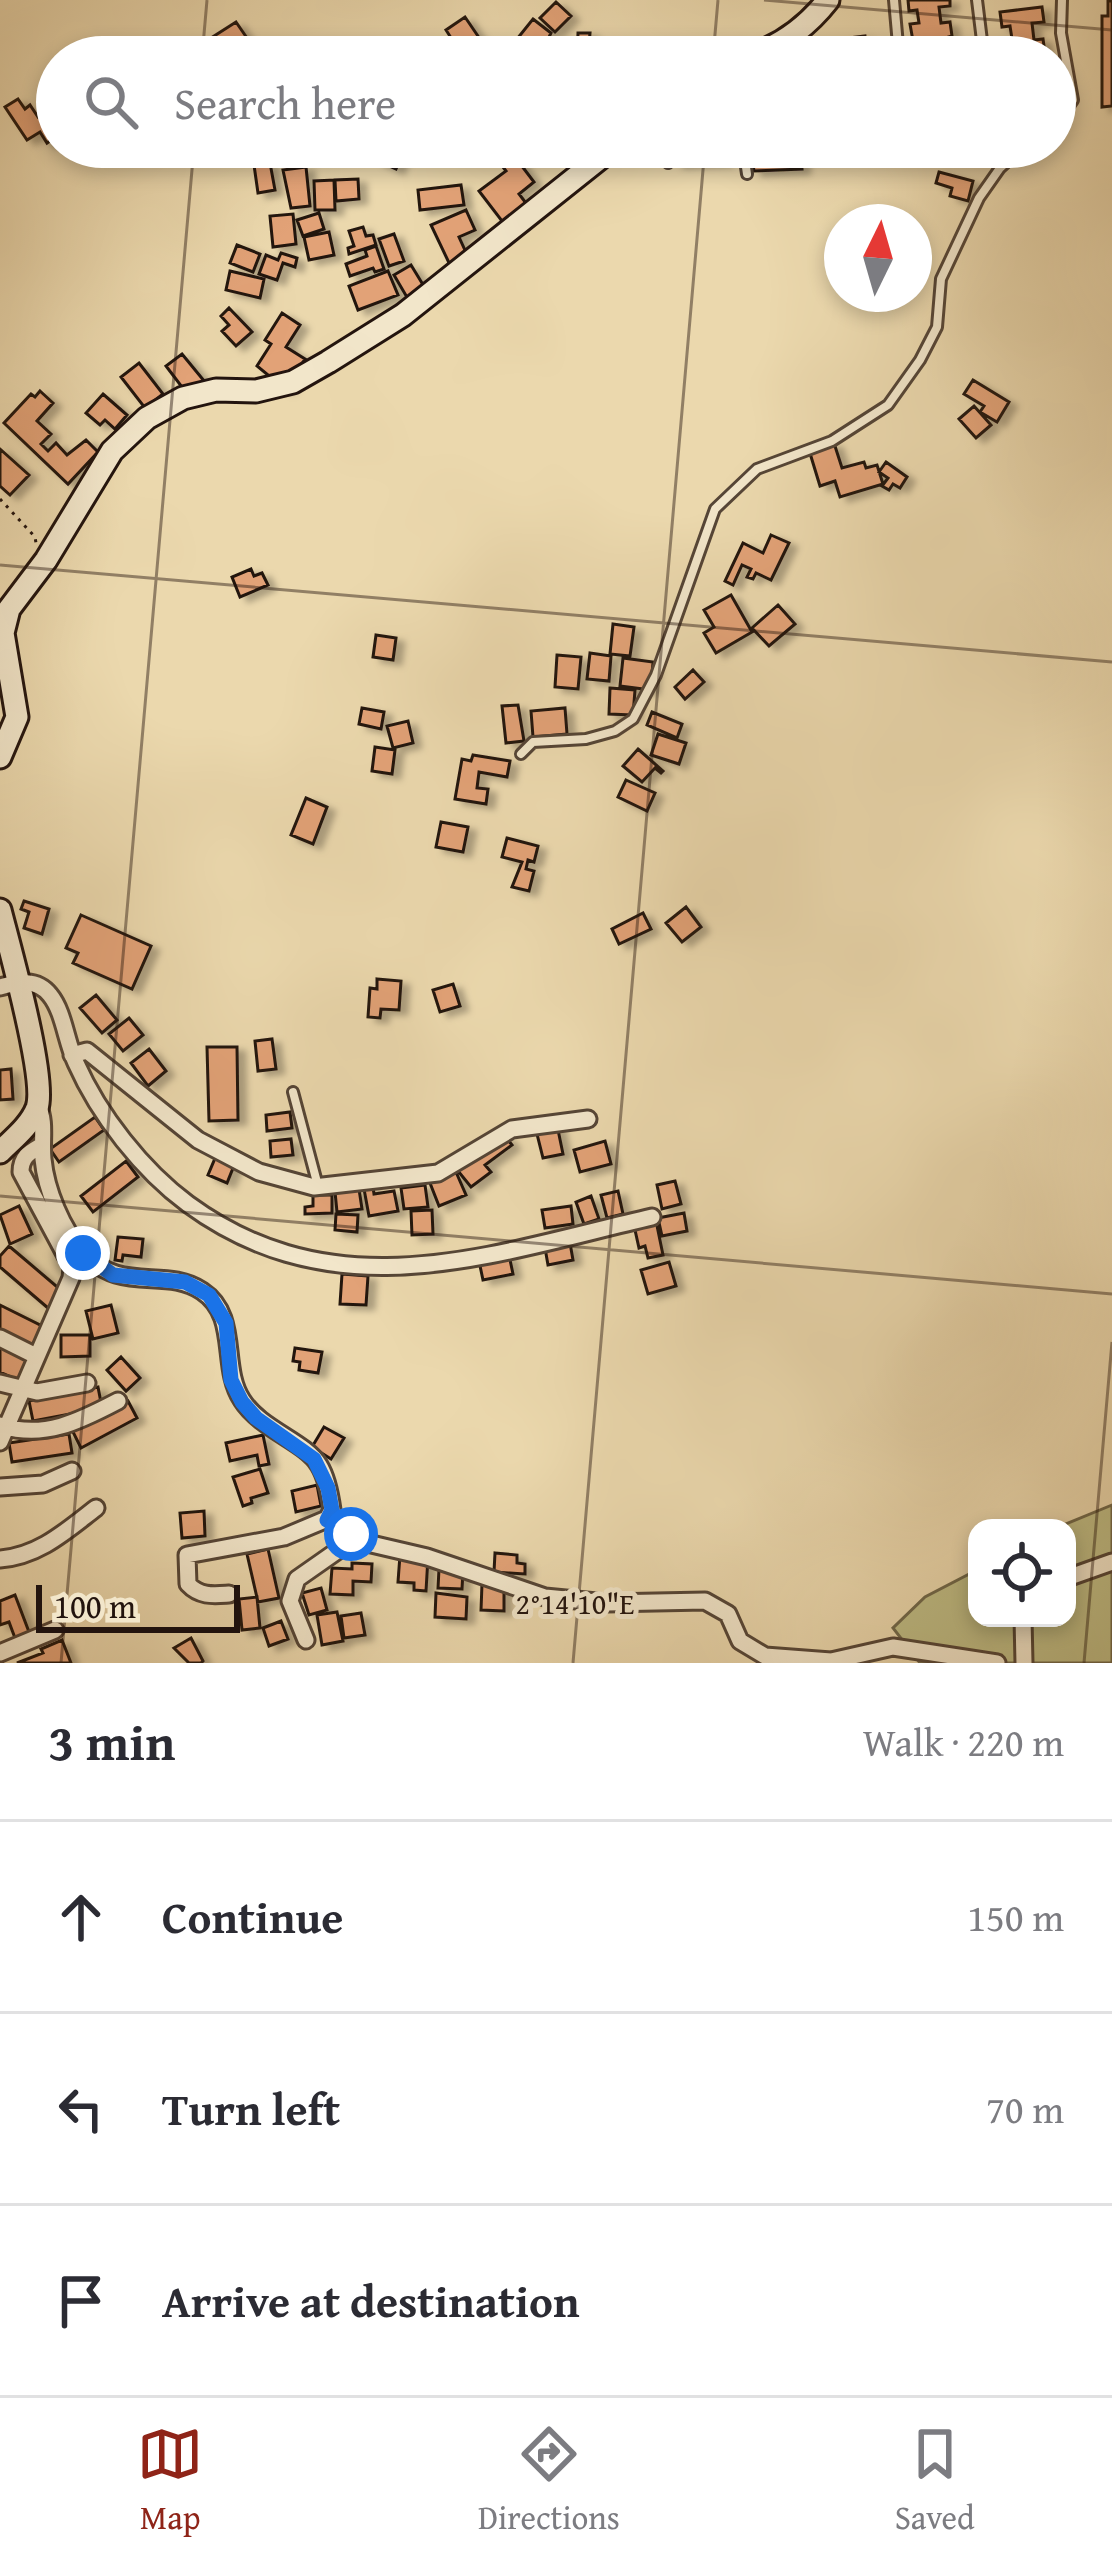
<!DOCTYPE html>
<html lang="en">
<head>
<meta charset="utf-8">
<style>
	:root { --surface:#fff; --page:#f2f2f3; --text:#2b2b33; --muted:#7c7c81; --line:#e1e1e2; --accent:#8f2418 }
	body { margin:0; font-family:"Gentium Book Plus",serif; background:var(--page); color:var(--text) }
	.controls { position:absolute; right:36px; bottom:36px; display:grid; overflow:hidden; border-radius:24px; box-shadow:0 6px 18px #0003 }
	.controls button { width:108px; height:108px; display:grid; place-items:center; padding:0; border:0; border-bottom:3px solid var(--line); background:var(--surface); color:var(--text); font:60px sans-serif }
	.compass { position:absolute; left:824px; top:204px; width:108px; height:108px; border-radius:50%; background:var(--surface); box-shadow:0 6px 18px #0003; rotate:5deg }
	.scale { position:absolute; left:36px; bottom:30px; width:204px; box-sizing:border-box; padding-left:12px; border:6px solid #23140e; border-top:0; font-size:33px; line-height:42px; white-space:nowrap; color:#23140e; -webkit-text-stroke:9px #f2e6ca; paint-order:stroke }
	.stop { position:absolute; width:36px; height:36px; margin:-27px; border:9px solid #1a73e8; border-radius:50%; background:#fff }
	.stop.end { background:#1a73e8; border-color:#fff; box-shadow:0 3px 12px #0008 }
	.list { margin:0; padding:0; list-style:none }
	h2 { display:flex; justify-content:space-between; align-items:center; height:156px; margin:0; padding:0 48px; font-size:51px }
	h2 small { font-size:39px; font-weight:400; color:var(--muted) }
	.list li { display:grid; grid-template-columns:78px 1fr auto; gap:36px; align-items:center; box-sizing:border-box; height:192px; padding:0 48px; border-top:3px solid var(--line) }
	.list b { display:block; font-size:45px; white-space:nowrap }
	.list em { font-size:39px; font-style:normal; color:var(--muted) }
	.icon { flex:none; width:66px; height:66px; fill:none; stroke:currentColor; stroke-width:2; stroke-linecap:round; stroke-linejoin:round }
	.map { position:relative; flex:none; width:1112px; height:1663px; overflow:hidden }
	.search { position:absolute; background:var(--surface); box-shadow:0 6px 18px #0003; left:36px; right:36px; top:36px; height:132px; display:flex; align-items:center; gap:30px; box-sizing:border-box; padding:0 42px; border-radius:66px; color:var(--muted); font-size:45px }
	.sheet { height:732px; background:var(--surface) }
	nav { display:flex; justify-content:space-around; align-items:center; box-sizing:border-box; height:168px; border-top:3px solid var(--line); background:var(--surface); font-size:33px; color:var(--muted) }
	nav a { display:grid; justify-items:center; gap:6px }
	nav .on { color:var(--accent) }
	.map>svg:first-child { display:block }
	.green { fill:#bebc85; stroke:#70684a; stroke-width:3 }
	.building { fill:#e2a277; stroke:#23140e; stroke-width:3; filter:url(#shadow) }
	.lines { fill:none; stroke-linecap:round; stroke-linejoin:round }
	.lane-casing { stroke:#554536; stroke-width:14 }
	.street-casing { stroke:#554536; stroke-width:21 }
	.secondary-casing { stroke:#23140e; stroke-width:27 }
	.path { stroke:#23140e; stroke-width:3; stroke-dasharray:3 6; stroke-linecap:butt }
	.lane { stroke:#f2e6ca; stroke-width:8 }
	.street { stroke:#f2e6ca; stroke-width:15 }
	.secondary { stroke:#f2e6ca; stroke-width:21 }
	.route { stroke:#1a73e8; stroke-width:15 }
	.ticks { fill:none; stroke:#23140e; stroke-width:3; stroke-opacity:0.45 }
	.ticks-label { font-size:30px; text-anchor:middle; fill:#23140e; stroke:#f2e6ca; stroke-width:10; stroke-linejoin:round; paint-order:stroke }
</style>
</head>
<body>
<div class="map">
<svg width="1112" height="1663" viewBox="0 0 1112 1663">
	<defs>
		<filter id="shadow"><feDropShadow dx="8" dy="4.5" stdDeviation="3" flood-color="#0004"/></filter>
	</defs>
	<rect width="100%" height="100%" fill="#ebd8ad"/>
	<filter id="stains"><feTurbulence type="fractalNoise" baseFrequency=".00167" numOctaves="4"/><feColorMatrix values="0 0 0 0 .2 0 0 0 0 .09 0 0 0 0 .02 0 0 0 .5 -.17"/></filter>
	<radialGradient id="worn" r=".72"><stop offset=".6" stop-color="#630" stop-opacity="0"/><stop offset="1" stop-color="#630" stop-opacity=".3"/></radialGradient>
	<!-- green -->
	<path class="green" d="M1112 1505V1663H920L893 1628 925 1597 977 1570V1618H1067V1528H1056Z"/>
	<!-- building -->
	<path class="building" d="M908 0H950V6L939 7 941 23 950 22 952 36 925 44 924 39 913 41 910 24 919 23 917 10 909 11Z
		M1108 1H1112V106L1102 107V16H1108Z
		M556 2 571 16 555 32 540 18Z
		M1042 7 1044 22 1032 23 1034 40 1043 39 1045 53 1035 57H1006L1004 40 1012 39 1010 26 1002 27 1000 12Z
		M465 17 482 42 462 55 446 30Z
		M533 19 551 33 540 56 517 39Z
		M236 22 247 38 221 55 211 38Z
		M578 33H590L589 44 601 45V57H577Z
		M865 36 867 51 856 53V57H826L824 41Z
		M954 41 956 56 914 57 913 46Z
		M678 42 712 44 711 57H677Z
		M18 99 25 109 30 105 38 117 49 110 57 122V136L47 143 40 132 27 140 5 107Z
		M382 147H405L396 169 376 160Z
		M674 147H722L724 161 676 163Z
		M759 147 800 150 802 169 754 171 751 152 760 151Z
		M512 153 534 182 519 194 529 207 505 225 479 191 506 171 500 163Z
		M270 163 275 190 258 193 254 165Z
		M306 167 310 206 291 208 283 170Z
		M939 172 973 181 968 201 950 196 952 188 936 183Z
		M358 179 359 199 336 201 335 180Z
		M334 180 335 210H315L314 181Z
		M461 185 464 205 420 210 418 190Z
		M466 210 475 230 459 237 469 259 451 267 431 225Z
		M319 213 324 229 303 236 297 220Z
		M293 214 296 244 273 247 270 216Z
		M363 227 366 236 373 235 376 245 349 254 348 248 354 246 349 231Z
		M329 232 334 255 309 260 304 237Z
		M394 234 404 261 389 266 379 239Z
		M237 245 260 254 253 272 230 263Z
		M376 246 384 269 375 272 373 268 350 276 346 264 367 256 365 250Z
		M281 253 297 258 295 267 283 263 277 280 259 274 266 255 278 260Z
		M411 265 425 288 408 299 394 275Z
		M230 271 264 279 260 298 226 290Z
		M388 271 398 295 358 310 349 286Z
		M229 308 252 332 236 346 222 331 229 325 221 316Z
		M282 313 300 325 286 347 305 359 285 389 257 366 271 344 265 340Z
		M182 354 205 382 188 395 166 366Z
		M139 363 163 394 145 408 121 377Z
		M973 380 1009 402 997 422 980 412 984 406 964 394Z
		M40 391 53 403 37 421 51 434 41 444 48 451 56 443 67 455 86 440 98 452 68 484 4 423 31 394 35 397Z
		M103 394 127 415 115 429 105 420 100 425 86 413Z
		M974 406 991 425 976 438 959 419Z
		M834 443 842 468 864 462 866 468 877 465 883 484 840 497 835 481 820 486 809 450Z
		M0 449 29 475 10 495 0 486Z
		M886 462 907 477 900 488 893 484 889 490 882 486 888 478 879 472Z
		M771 535 789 543 771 580 756 573 753 579 747 577 751 569 742 565 733 585 725 581 743 543 763 553Z
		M251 569 254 576 262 573 268 585 240 597 232 577Z
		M731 595 752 632 716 653 704 633 714 627 704 610Z
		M778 605 795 624 769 646 752 628Z
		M613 624 634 627 630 656 610 654Z
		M376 635 396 638 393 660 373 657Z
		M590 653 611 656 609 681 587 679Z
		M557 655 581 657 578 689 555 687Z
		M623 658 653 662 651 690 620 686Z
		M693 670 704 682 685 699 675 687Z
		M610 688 635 690 633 715 609 714Z
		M518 705 524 741 506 743 502 706Z
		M362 708 384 712 381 729 359 724Z
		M565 708 567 734 533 737 531 711Z
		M652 712 682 724 677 738 647 725Z
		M408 721 413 743 393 748 387 726Z
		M658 734 686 743 679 764 651 755Z
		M375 747 395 750 392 774 372 771Z
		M638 749 663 771 661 773 655 768 642 782 623 766Z
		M473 755 510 761 507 777 479 772 477 788 488 789 486 804 455 799 462 759 471 761Z
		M626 780 655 793 647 811 618 797Z
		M306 798 327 807 313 844 291 835Z
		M441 822 468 827 463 852 436 847Z
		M507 838 538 846 534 862 528 860 526 869 534 871 529 891 512 887 522 862 502 857Z
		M24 901 49 909 42 934 24 928 29 912 21 909Z
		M686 907 701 927 682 942 666 923Z
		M643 913 651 929 619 944 612 929Z
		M81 915 151 946 132 989 73 963 78 953 66 948Z
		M377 979 401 981 399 1010 381 1009 380 1018 368 1017 370 988 377 989Z
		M453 984 460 1006 440 1012 433 990Z
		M96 995 117 1020 102 1033 80 1008Z
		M129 1018 143 1035 123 1051 109 1034Z
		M272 1039 276 1069 258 1071 255 1041Z
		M207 1047H237L238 1120 209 1121Z
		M149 1049 166 1071 148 1086 131 1063Z
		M11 1069 13 1099 0 1100V1070Z
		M290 1112 292 1128 267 1131 266 1115Z
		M95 1117 104 1130 59 1162 50 1149Z
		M557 1125 563 1154 543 1158 536 1130Z
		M505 1136 512 1145 485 1165 491 1172 471 1187 458 1171Z
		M291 1139 293 1155 271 1157 270 1141Z
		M605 1141 611 1164 580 1172 574 1150Z
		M216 1156 235 1163 227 1183 208 1175Z
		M126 1161 138 1177 93 1212 81 1196Z
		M456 1172 466 1195 439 1206 430 1183Z
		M675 1181 681 1204 662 1209 657 1185Z
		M425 1185 428 1207 404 1209 401 1188Z
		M373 1187 374 1194 394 1191 398 1211 369 1216 364 1189Z
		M359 1189 362 1209 337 1212 335 1192Z
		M618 1191 623 1214 607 1218 601 1195Z
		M313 1195H332V1213L305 1214V1207L313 1206Z
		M591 1196 599 1219 584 1224 576 1202Z
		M19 1206 32 1234 10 1244 0 1215Z
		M571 1206 573 1224 545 1228 542 1210Z
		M432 1210 433 1234 412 1235 411 1211Z
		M684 1213 687 1231 662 1236 658 1218Z
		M336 1214 358 1215 357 1232 335 1230Z
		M655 1216 663 1255 648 1258 645 1246 639 1248 633 1221Z
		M118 1237 143 1239 141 1257 123 1255 122 1261 115 1260Z
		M570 1243 573 1260 548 1265 545 1248Z
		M9 1246 62 1291 48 1308 0 1267V1256Z
		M509 1255 513 1274 483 1280 479 1261Z
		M669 1262 676 1286 648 1294 641 1270Z
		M342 1274 368 1276 366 1305 340 1304Z
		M0 1305 42 1326 32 1346 0 1330Z
		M111 1305 118 1333 93 1339 86 1311Z
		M61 1335H90V1356L61 1357Z
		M0 1345 28 1359 18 1380 0 1372Z
		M295 1348 322 1352 318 1373 299 1370 300 1362 293 1361Z
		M121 1357 140 1378 126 1391 107 1370Z
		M98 1387 102 1408 33 1421 29 1401Z
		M128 1401 137 1418 81 1448 72 1430Z
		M324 1427 344 1438 331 1459 312 1447Z
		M69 1434 72 1453 12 1462 9 1443Z
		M263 1435 269 1464 259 1466 257 1455 230 1461 226 1443Z
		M260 1469 268 1493 251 1498 252 1503 243 1506 233 1477Z
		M317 1485 321 1506 296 1512 292 1491Z
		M204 1511 205 1536 182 1538 180 1513Z
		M268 1549 279 1598 258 1602 247 1554Z
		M495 1553 517 1555V1563L525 1564V1574L494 1572Z
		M400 1555 428 1557 426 1591 414 1590V1583L398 1582Z
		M352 1563 372 1564 371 1582 353 1581V1595L330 1594 332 1568 352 1569Z
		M439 1569 463 1570 462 1589 438 1588Z
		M482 1584 504 1585V1611L481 1610Z
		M321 1588 327 1610 309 1615 302 1593Z
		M436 1593 467 1597 466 1619 435 1617Z
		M15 1595 29 1632 15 1638 9 1622 0 1625V1601Z
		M257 1597 260 1628 242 1630 239 1599Z
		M337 1612 343 1641 322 1645 317 1615Z
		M361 1613 365 1635 344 1638 341 1616Z
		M281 1621 288 1639 269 1646 263 1628Z
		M191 1638 203 1661 201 1663H189L174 1648Z
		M62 1640 71 1663H17L43 1653 41 1649Z"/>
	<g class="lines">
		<!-- lane casing -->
		<g class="lane-casing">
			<path id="lane" d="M894 0 898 45
				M977 0 984 57
				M800 31 804 57
				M1055 126 1073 100 1061 33 1062 0
				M665 147 668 163
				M743 147 747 174
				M818 147V148
				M997 147 1000 166
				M521 754 533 742 586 739 615 731 633 719 656 675 715 509 757 469 832 441 888 405 920 360 937 327 941 279 979 198 1000 168 1023 147
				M293 1092 318 1186"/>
		</g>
		<!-- street casing -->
		<g class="street-casing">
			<path id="street" d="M0 987C17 982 37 978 50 995 64 1012 66 1042 76 1063 99 1115 142 1170 188 1204 337 1313 491 1254 652 1217
				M72 1055 87 1051 198 1140 259 1172 314 1187 438 1173 512 1129 588 1119
				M38 1105C46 1123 41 1140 43 1159 46 1190 62 1229 83 1252 120 1295 165 1266 202 1291 240 1316 220 1367 242 1400 260 1429 306 1442 319 1465 327 1478 330 1495 332 1510L327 1519 284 1537 187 1555 188 1584C200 1597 214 1595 229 1594
				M0 1338 36 1356
				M0 1383 37 1392 87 1383
				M0 1425C43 1440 80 1421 118 1401
				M0 1442 71 1278 72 1267 21 1172C21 1156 30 1152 42 1145
				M0 1487 43 1484 72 1471
				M327 1519 367 1543 427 1557 545 1597 607 1603 705 1601 728 1614 740 1641 765 1656 831 1661 893 1647 997 1663
				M0 1559C39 1556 66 1531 96 1508
				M1067 1578 1112 1562
				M1023 1618 1024 1663
				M306 1640 290 1601 297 1579 357 1537
				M0 1653 55 1630"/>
		</g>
		<!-- secondary casing -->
		<g class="secondary-casing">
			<path id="secondary" d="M746 57C780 47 806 28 828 0
				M0 757 17 717 3 633 9 609 46 560 112 451 147 418 183 398 216 390 256 391 293 382 328 362 403 315 614 147
				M0 910C9 946 47 1079 37 1108 30 1126 13 1139 0 1152"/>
		</g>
		<!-- path -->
		<path class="path" d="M0 499 35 537 36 543"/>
		<!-- lane -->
		<use href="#lane" class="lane"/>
		<!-- street -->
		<use href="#street" class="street"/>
		<!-- secondary -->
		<use href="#secondary" class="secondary"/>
	</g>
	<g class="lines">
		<!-- route -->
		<path class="route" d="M83 1253 113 1275 185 1282 209 1295 226 1323 231 1380 242 1402 256 1418 314 1459 328 1488 332 1510 327 1520 351 1534"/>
	</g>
	<!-- ticks -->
	<path class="ticks" d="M764 0 1112 30M202 57 207 0M713 57 718 0M0 565 1112 662M0 1196 1112 1294M61 1663 194 147M573 1663 705 147M1084 1663 1112 1342"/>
	<g class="ticks-label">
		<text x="575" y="1614">2°14'10"E</text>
	</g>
	<rect width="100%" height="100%" filter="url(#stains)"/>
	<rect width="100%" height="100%" fill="url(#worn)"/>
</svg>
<div class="controls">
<button><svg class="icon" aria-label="locate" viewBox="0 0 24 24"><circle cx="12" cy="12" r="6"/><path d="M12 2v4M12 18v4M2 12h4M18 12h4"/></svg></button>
</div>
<svg class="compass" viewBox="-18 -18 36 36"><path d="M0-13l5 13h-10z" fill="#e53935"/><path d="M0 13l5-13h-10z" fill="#7c7c81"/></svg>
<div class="scale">100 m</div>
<div class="stop" style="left:351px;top:1534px"></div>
<div class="stop end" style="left:83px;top:1253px"></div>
<div class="search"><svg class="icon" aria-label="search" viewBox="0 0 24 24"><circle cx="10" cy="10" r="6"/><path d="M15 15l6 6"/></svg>Search here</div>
</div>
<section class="sheet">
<h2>3 min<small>Walk · 220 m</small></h2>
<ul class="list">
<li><svg class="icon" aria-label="ahead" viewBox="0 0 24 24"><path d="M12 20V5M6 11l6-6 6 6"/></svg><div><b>Continue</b></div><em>150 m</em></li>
<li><svg class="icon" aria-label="left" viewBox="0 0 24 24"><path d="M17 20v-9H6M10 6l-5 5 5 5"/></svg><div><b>Turn left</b></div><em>70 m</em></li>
<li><svg class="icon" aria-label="arrive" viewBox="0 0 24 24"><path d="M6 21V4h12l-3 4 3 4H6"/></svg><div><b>Arrive at destination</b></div></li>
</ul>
</section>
<nav>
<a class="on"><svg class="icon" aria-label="map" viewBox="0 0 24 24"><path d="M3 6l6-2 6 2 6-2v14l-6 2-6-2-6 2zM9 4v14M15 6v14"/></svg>Map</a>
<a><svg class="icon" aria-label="directions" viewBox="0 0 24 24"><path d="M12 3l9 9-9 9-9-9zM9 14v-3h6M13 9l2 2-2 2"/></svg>Directions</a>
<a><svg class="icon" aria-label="saved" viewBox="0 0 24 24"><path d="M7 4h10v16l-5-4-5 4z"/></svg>Saved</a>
</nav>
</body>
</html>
